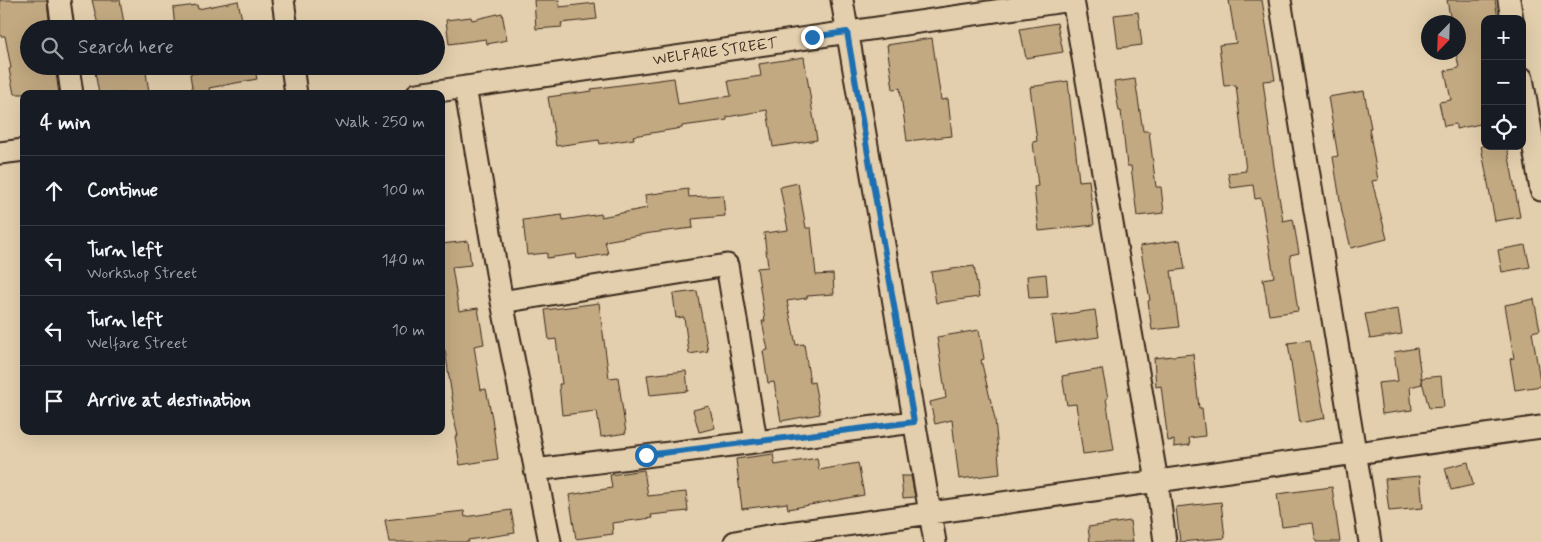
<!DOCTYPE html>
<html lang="en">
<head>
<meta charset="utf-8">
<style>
	:root { --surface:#171b24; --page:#242831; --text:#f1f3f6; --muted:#9ea1a6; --line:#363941 }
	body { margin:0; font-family:Mynerve,sans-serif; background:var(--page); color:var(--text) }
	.controls { position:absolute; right:15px; top:15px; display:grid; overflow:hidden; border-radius:10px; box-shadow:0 5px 20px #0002 }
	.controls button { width:45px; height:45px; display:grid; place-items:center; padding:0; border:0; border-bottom:1px solid var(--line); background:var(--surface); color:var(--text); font:25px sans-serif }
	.compass { position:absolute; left:1421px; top:15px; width:45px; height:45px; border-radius:50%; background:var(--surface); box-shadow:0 5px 20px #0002; rotate:203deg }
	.stop { position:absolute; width:15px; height:15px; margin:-11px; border:4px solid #1f6fb2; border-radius:50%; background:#fff }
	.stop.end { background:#1f6fb2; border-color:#fff; box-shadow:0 1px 5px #0008 }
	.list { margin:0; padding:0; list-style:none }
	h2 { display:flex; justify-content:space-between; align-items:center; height:65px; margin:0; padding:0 20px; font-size:21px }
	h2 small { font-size:16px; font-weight:400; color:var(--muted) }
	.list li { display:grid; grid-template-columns:32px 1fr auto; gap:15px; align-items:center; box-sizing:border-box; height:70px; padding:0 20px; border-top:1px solid var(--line) }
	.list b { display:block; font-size:19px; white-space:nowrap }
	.list p { margin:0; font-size:16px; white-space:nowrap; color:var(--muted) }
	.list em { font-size:16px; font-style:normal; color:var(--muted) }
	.icon { flex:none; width:28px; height:28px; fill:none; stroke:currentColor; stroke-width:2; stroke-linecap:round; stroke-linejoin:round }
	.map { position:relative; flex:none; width:1541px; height:542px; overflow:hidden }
	.search { position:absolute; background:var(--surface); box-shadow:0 5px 20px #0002; left:20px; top:20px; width:425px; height:55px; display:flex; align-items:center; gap:12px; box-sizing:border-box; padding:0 18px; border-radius:28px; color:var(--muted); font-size:19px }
	.panel { position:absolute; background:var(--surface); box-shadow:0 5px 20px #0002; left:20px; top:90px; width:425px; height:345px; border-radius:10px }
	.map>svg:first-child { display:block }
	.building { fill:#c2a981; stroke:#3b2a1e }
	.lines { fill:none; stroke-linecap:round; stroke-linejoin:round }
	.minor-casing { stroke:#3b2a1e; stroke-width:25 }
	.minor { stroke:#e3cfad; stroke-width:21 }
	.route { stroke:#1f6fb2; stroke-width:6 }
	.labels { text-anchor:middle; stroke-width:4; stroke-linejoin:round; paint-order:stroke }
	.street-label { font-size:15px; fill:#3b2a1e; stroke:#e3cfad }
</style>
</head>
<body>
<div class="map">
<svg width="1541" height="542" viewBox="0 0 1541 542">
	<rect width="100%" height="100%" fill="#e3cfad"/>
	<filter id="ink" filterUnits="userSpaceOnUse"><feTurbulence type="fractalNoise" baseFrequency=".02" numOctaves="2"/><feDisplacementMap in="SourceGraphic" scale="10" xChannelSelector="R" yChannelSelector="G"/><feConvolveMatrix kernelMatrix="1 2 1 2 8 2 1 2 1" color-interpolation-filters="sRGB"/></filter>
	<g filter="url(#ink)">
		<!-- building -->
		<path class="building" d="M0 0H47L50 29H29V66H55L59 94H14L9 69 11 68 5 36H0Z
			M92 0H120L125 29H99Z
			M534 0H559L560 7 595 3 597 19 561 23 562 27 536 29Z
			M1229 0H1262L1275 80 1263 81 1274 166 1283 221 1293 219 1299 253 1290 255 1298 311 1269 315 1263 279 1274 277 1261 198 1255 199 1253 185 1231 188 1228 173 1246 171 1236 85 1224 86 1219 45 1236 43Z
			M1447 0H1495L1498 19H1485V123L1456 129V124L1444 126 1439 102 1451 100 1445 71 1459 68 1456 52H1458V22H1451Z
			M238 1 243 24 222 29H175L173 8 197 5 198 9Z
			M1138 12 1142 45 1118 48 1114 15Z
			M502 13 507 40 487 44 486 39 449 44 446 20 471 17 472 20Z
			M1057 23 1063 52 1026 58 1020 29Z
			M932 38 941 100 948 99 952 136 907 141 900 88 893 89 887 45Z
			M804 57 817 140 773 147 767 110 727 117V120L682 126V128L633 136 634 139 600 144 599 140 556 146 548 97 592 91 591 89 674 78 678 104 731 96 728 81 761 76 759 64Z
			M94 66H145L149 92 99 94Z
			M207 66H254L257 79 209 88 210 94H193L190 74 208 71Z
			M1135 79 1143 131H1149L1156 187H1161L1164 213 1137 216 1131 166H1127L1121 111H1119L1114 82Z
			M1068 81 1079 181 1089 180 1094 225 1039 231 1034 187 1038 186 1033 142 1037 141 1030 87Z
			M1364 91 1371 128H1369L1378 180 1372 181 1387 239 1351 248 1342 212 1333 157 1338 156 1328 97Z
			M1481 146H1507L1520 217 1495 221Z
			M798 183 806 228H811L816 275 833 274 834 294 807 296V298L787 301 796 345 804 344 810 383 814 382 820 414 781 421 774 382 768 383 763 351 768 350 762 321H765L757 268 768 267 764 233 788 230 780 187Z
			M688 189 689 197 723 195 725 216 692 219 693 228 651 233 605 241 608 254 577 259 576 254 547 258V253L527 255 523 220 562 215 563 220 601 214V217L647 208 645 195Z
			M1180 240 1185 269 1171 271 1179 327 1152 330 1148 301 1150 300 1140 246Z
			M468 241 471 265 452 267 459 311 478 308 484 344 474 346 481 390 486 389 492 418 498 459 460 465 455 436H458L452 411 454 410 445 350 441 351V244Z
			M1525 245 1530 267 1502 272 1498 250Z
			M974 266 979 297 936 303 931 272Z
			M1046 274 1048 297 1029 298 1027 276Z
			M697 291 708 351 689 354 684 317 676 318 673 294Z
			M1534 299 1540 330 1532 332 1541 386 1515 390 1510 359 1514 358 1505 305Z
			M599 303 609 378 618 377 626 433 601 437 597 411 562 415 559 384H562L556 339 549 340 545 310Z
			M1398 309 1402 334 1370 339 1365 314Z
			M1095 310 1099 337 1056 343 1052 316Z
			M979 330 984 359 981 360 995 419 1000 474 959 479 952 420 935 424 930 402 946 398 937 337Z
			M1310 340 1325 418 1300 423 1288 343Z
			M1417 348 1422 384 1410 387 1412 410 1382 414 1378 383 1398 381 1394 352Z
			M1193 354 1199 408H1202L1205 436 1189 438 1190 445 1174 447V440L1168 441 1161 386 1156 387 1154 358Z
			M1102 369 1108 398H1106L1114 450 1083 454 1076 404 1067 405 1062 376Z
			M686 371 688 391 650 395 647 375Z
			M1441 376 1444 407 1429 408 1421 378Z
			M709 406 715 428 699 432 693 410Z
			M773 454 775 465 817 458 819 470 858 463 864 495 788 509 787 503 742 509 736 459Z
			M1468 462 1473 485 1451 490 1445 468Z
			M644 470 648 496 686 492 688 511 651 515 652 518 612 523 613 534 576 539 569 495 612 488 610 475Z
			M901 476H911L915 497 903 498Z
			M1420 476 1423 508 1389 511 1385 479Z
			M1332 487 1340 542H1316L1313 523 1282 527 1277 494Z
			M1221 502 1225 538 1180 542 1176 507Z
			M511 510 515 533 468 540 469 542H389L385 520 464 511 465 517Z
			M1130 521 1133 542H1090L1088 527Z"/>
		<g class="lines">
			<!-- minor casing -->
			<g class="minor-casing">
				<path id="minor" d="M59 0 63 29
					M283 0 287 29
					M842 0 935 542
					M1073 0 1157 481 1165 542
					M1280 0 1370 542
					M1509 0 1512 19
					M68 66 72 94
					M292 66 296 94
					M1522 78 1541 190
					M465 87 502 302 550 542
					M417 94 1072 0
					M0 153 24 150
					M502 302 727 265 756 441
					M535 470 914 422
					M735 542 774 535 1541 427"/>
			</g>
			<!-- minor -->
			<use href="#minor" class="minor"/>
		</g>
	</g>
	<g class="lines" filter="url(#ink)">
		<!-- route -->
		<path class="route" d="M646 455 914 422 847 32 812 37"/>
	</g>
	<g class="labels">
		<!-- street labels -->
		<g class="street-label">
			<text transform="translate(715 51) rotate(-8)" y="5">WELFARE STREET</text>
		</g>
	</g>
</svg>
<div class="controls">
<button>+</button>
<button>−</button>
<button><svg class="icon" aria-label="locate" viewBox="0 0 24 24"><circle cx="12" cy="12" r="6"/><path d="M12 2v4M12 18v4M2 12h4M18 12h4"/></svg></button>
</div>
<svg class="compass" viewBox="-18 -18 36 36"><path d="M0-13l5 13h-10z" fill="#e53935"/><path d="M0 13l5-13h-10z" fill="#9ea1a6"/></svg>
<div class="stop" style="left:646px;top:455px"></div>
<div class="stop end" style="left:812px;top:37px"></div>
<div class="search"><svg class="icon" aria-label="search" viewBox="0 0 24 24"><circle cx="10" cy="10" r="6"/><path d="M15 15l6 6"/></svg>Search here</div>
<section class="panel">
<h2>4 min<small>Walk · 250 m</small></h2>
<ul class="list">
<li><svg class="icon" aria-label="ahead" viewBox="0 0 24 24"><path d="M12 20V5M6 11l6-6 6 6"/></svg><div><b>Continue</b></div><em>100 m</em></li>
<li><svg class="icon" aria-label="left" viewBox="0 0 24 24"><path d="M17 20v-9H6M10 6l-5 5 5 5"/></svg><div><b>Turn left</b><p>Workshop Street</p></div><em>140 m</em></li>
<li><svg class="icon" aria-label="left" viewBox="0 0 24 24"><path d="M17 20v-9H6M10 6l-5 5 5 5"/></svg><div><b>Turn left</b><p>Welfare Street</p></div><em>10 m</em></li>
<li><svg class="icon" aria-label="arrive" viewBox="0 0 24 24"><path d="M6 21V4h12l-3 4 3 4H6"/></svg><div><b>Arrive at destination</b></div></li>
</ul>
</section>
</div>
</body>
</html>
